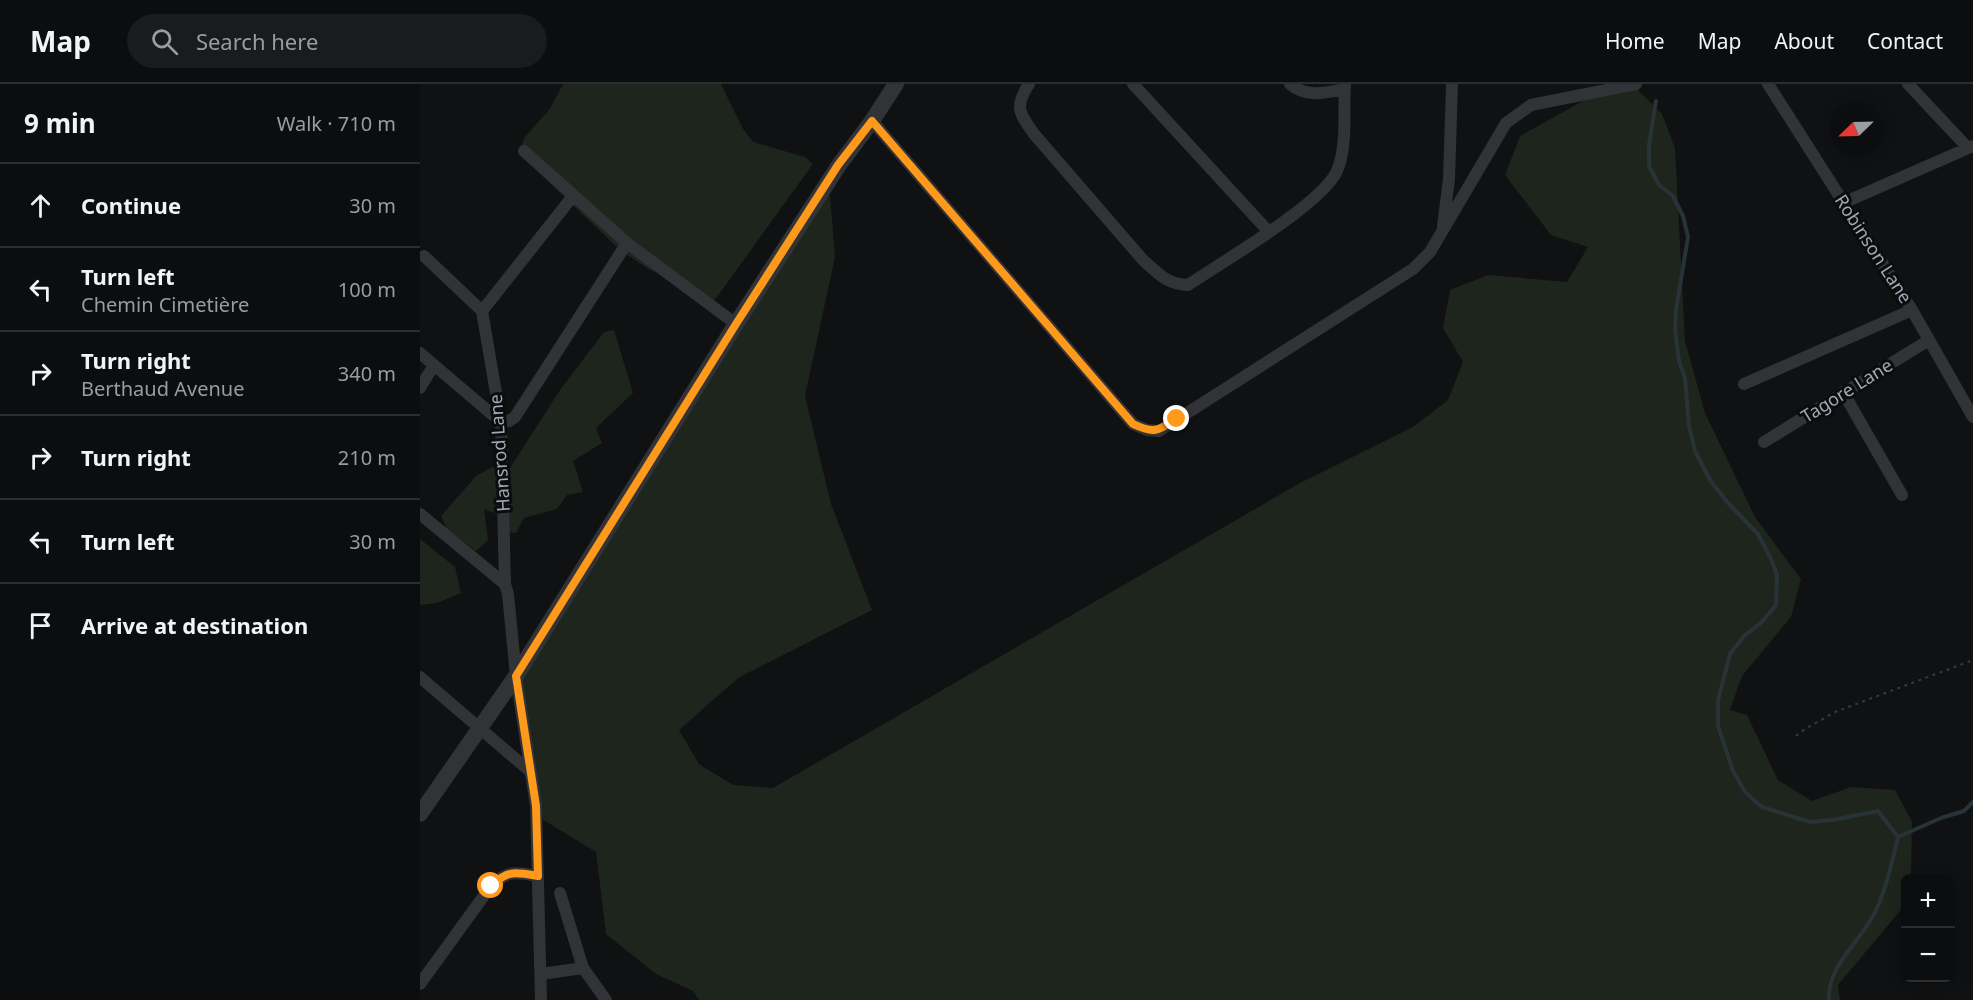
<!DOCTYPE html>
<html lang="en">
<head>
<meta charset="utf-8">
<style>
	:root { --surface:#0c0d0e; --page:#1a1b1c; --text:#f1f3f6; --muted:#9a9c9e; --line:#2c2d2e }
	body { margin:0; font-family:"Noto Sans",sans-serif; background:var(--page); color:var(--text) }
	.controls { position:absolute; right:18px; bottom:18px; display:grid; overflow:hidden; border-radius:9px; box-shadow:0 3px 15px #0003 }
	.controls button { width:54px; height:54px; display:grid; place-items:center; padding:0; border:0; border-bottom:2px solid var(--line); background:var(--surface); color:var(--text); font:30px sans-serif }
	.compass { position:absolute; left:1409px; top:18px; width:54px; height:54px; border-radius:50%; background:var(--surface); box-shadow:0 3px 15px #0003; rotate:247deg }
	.stop { position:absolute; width:18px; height:18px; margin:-14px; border:4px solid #ff991c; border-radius:50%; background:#fff }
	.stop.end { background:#ff991c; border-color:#fff; box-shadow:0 2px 6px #0008 }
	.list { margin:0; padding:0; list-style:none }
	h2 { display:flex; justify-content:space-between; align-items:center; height:78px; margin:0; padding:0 24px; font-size:26px }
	h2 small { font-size:20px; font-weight:400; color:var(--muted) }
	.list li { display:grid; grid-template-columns:39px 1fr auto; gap:18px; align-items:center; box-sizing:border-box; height:84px; padding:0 24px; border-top:2px solid var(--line) }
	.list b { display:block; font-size:22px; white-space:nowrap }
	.list p { margin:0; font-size:20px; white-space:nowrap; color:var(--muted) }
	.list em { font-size:20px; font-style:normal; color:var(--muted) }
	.icon { flex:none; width:33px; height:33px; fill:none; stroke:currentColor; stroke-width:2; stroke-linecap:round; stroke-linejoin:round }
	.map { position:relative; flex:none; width:1553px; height:916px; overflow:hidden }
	header { display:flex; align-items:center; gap:36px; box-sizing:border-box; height:84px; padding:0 30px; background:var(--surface); border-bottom:2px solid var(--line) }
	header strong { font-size:28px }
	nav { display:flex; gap:33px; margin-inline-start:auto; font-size:21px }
	.search { width:420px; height:54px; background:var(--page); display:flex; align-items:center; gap:15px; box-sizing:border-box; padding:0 21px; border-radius:33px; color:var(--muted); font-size:22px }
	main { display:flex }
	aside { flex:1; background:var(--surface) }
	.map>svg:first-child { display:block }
	.green { fill:#1d251d }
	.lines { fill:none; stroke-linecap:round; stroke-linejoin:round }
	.stream { stroke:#283338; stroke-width:4 }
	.path { stroke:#373a3e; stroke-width:2; stroke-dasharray:3 4.5; stroke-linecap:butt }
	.minor { stroke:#313337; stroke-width:12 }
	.tertiary { stroke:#313337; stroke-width:16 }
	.route { stroke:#ff991c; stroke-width:8 }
	.labels { text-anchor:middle; stroke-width:6; stroke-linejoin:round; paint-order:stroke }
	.street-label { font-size:18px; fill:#a1a9b4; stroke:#0b0c0d }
</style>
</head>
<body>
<header>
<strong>Map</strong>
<div class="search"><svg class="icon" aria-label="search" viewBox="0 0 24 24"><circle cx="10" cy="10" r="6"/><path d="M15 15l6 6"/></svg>Search here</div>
<nav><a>Home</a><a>Map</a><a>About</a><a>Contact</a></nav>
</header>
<main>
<aside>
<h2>9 min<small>Walk · 710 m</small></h2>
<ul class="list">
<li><svg class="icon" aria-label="ahead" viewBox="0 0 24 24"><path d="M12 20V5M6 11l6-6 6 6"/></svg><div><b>Continue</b></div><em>30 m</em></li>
<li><svg class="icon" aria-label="left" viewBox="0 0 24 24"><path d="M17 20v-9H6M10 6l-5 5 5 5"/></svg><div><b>Turn left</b><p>Chemin Cimetière</p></div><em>100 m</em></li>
<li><svg class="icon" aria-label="right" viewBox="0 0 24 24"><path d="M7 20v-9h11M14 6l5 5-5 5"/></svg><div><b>Turn right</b><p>Berthaud Avenue</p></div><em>340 m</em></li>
<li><svg class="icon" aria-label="right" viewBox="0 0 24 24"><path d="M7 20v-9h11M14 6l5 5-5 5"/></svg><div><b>Turn right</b></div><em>210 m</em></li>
<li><svg class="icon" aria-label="left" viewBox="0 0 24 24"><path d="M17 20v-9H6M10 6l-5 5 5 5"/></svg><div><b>Turn left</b></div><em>30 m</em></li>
<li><svg class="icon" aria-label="arrive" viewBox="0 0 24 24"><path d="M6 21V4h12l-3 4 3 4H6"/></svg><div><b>Arrive at destination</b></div></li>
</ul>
</aside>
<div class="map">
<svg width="1553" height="916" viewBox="0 0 1553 916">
	<rect width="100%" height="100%" fill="#101112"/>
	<!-- green -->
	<path class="green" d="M143 0H301L323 45 333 58 385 73 393 80 289 224 255 195 230 186 201 167 117 87 103 70 101 63 104 54 129 26Z
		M1214 2 1242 30 1255 64 1265 257 1285 329 1335 433 1381 495 1371 533 1322 592 1310 626 1327 631 1358 696 1392 717 1431 703 1475 706 1492 738 1491 794H1486L1485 821 1418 901 1420 916H279L273 907 236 890 186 850 176 768 120 734 97 591 402 106 410 112 415 173 385 312 411 420 452 526 318 594 259 646 279 680 313 701 353 704 880 399 993 343 1028 316 1043 278 1023 244 1030 206 1068 191 1147 198 1168 163 1131 151 1085 91 1100 52 1170 13Z
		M194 246 213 309 176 344 182 359 153 377 163 408 147 411 137 425 104 434 96 449 79 448V431L64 425 68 456 56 467 28 447 21 432 56 392 72 383 90 384 140 306 184 248Z
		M0 455 35 483 41 509 17 519 0 521Z"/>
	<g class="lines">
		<!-- stream -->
		<path class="stream" d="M1236 17 1229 61V82L1239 101 1253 112 1263 132 1268 153 1256 226 1255 245 1259 277 1265 294 1269 342 1275 367 1290 396 1308 419 1338 450 1351 475 1357 491 1356 521 1342 538 1324 552 1310 570 1298 616V642L1313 687 1325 708 1342 723 1390 738 1413 736 1458 727 1478 753C1472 777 1467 803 1456 826 1443 856 1407 880 1409 916
			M1478 753 1521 734 1544 727 1553 718"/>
		<!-- path -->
		<path class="path" d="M1376 652 1385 645 1415 628 1553 576"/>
		<!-- minor -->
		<path class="minor" d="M609 0C594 23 599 29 614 50L723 176C739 190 746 200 768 201 802 178 901 121 917 87 928 60 923 28 925 0
			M713 0 849 148
			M870 0C886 14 905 9 924 5
			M1348 0 1492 226 1553 333
			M1488 0 1548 64
			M452 37 713 340 727 346 739 347 993 185 1010 168 1086 39 1111 21 1216 0
			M104 67 207 159 316 240
			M1423 119 1553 62
			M1023 142 1029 95 1032 0
			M4 172 62 227 81 338 85 500 88 510 96 592 116 722 121 916
			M62 227 153 112
			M0 269 14 281 0 304
			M14 281 81 338 89 337 95 333 207 159
			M1324 300 1492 226
			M1423 308 1482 411
			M1344 358 1509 256
			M0 430 85 500
			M0 593 111 688
			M140 809 163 884
			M121 890 163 884 186 916
			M0 900 71 802C88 786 95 788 118 792"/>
		<!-- tertiary -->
		<path class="tertiary" d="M0 730 96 592 316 240 419 81 452 37 476 0"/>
	</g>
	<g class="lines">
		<!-- route -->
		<path class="route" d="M71 802C88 786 95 788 118 792L116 722 96 592 316 240 418 81 452 37 713 340C734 350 738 347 757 335"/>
	</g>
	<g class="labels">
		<!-- street labels -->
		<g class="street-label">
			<text transform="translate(1453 165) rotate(57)" y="6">Robinson Lane</text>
			<text transform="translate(1427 307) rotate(-32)" y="6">Tagore Lane</text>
			<text transform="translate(80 369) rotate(-94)" y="6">Hansrod Lane</text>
		</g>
	</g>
</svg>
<div class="controls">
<button>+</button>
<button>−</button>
</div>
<svg class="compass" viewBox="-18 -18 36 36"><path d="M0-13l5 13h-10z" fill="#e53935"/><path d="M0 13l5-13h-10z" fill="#9a9c9e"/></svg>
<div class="stop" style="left:71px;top:802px"></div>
<div class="stop end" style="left:757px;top:335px"></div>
</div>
</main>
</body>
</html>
